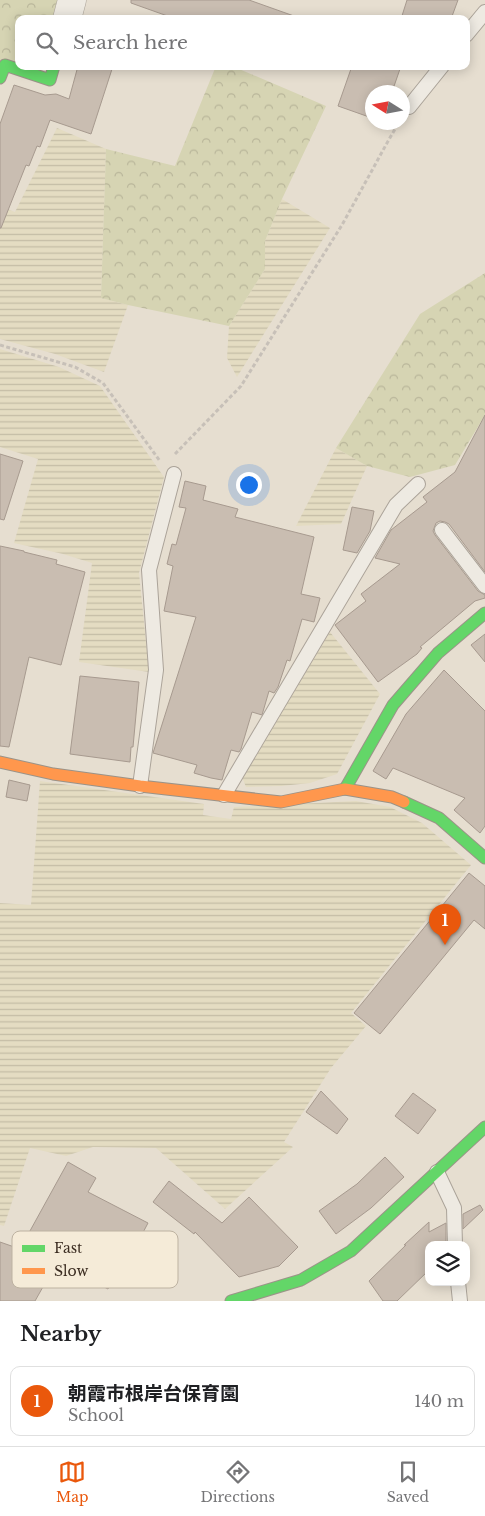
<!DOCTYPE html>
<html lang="en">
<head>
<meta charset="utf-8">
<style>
	:root { --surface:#fff; --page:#f6f6f6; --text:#202124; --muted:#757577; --line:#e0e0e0; --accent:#ea580c }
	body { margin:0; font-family:"Libre Baskerville","Noto Sans JP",serif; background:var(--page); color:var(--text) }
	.controls { position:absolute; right:15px; bottom:15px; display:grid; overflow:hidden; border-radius:10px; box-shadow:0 2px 12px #0003 }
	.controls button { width:45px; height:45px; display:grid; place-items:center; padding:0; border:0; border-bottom:1px solid var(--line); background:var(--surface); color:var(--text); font:25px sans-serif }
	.compass { position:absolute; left:365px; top:85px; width:45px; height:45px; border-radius:50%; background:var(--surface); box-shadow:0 2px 12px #0003; rotate:281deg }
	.you { position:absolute; left:248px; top:484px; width:18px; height:18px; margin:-12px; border:4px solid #fff; border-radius:50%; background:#1a73e8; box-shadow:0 0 0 8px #1a73e833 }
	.badge { display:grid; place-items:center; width:32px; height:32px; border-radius:50%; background:var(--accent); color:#fff; font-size:16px; font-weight:700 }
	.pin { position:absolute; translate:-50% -41px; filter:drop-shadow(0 1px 2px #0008) }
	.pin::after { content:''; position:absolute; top:26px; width:18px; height:15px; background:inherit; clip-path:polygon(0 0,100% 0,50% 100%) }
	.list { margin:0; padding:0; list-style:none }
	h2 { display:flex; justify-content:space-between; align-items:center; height:65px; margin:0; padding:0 20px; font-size:21px }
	h2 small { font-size:16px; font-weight:400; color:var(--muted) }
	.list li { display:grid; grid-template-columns:32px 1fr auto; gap:15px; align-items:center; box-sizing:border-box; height:70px; margin:0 10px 10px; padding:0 10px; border:1px solid var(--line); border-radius:10px }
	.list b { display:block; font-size:19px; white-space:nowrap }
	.list p { margin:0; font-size:16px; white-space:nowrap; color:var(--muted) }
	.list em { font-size:16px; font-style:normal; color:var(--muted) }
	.icon { flex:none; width:28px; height:28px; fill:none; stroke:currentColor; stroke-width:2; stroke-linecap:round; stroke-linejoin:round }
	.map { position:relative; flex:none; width:485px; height:1301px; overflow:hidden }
	.search { position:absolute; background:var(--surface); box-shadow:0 2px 12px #0003; left:15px; right:15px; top:15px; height:55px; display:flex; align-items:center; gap:12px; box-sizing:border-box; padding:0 18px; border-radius:10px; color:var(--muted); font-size:19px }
	.sheet { height:145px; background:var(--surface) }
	nav { display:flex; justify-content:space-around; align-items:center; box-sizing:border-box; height:70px; border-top:1px solid var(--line); background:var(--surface); font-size:14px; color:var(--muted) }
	nav a { display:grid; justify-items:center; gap:2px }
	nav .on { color:var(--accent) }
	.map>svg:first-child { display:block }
	.farmland { fill:url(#farmland-rules) }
	.forest { fill:url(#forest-crowns) }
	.building { fill:#c9bdb1; stroke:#a79a8f }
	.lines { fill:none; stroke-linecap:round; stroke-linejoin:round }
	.lane-casing { stroke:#aba399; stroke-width:16 }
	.street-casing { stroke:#aba399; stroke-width:29 }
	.fast-casing { stroke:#9b9388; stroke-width:13 }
	.slow-casing { stroke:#9b9388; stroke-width:13 }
	.path { stroke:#c7c0b8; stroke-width:3; stroke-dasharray:4 2.5; stroke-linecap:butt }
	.lane { stroke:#eeeae2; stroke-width:14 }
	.street { stroke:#eeeae2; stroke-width:28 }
	.fast { stroke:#63d668; stroke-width:11 }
	.slow { stroke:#ff974d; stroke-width:11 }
	.key { fill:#f5ebd8; stroke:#bdb2a1; stroke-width:1 }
	.key-label { font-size:14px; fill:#3b2c21 }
</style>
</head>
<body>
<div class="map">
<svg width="485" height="1301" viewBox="0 0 485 1301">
	<defs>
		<pattern id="farmland-rules" width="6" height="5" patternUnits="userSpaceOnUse" patternTransform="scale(1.25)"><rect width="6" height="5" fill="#e4dcc2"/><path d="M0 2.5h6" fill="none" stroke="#c4bda6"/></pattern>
		<pattern id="forest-crowns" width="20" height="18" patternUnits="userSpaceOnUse" patternTransform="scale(1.25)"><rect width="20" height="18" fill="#d6d4b3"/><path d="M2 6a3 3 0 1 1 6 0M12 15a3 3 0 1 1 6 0" fill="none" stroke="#b9b69a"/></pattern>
	</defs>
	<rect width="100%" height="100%" fill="#e6ded0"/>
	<!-- farmland -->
	<path class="farmland" d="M57 128 106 149 101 298 128 305 104 372 55 354 0 339V206L15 212Z
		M282 199 330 228 237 377 227 358 229 326 265 269V241Z
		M0 349 59 367 100 386 164 477 139 573 149 672 79 662 92 563 63 554 14 543 38 459 0 447Z
		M336 448 367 466 341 524 296 526Z
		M330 632 380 694 337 774 310 783 281 786 246 787 242 777Z
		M40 781 204 804 203 815 231 819 234 807 356 801 390 807 422 823 471 865 351 1013 366 1026 331 1068 284 1142 293 1147 225 1209 156 1148 93 1147 66 1156 30 1148 4 1226 0 1225V903L31 905Z"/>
	<!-- forest -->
	<path class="forest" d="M0 0H72L67 19H19V66L0 78Z
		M216 66H232L326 106 282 199 265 241V269L229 326 128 305 101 298 106 149 175 166Z
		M485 273V415L455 465 410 477 367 466 336 448 420 314Z"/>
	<!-- building -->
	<path class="building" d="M131 0H249L294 16 293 19H176L131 3Z
		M407 0H458L451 19H401Z
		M78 66H113L91 134 50 120 40 147 37 146 29 166 26 165 1 228H0V124L14 85 45 95 56 94 69 99Z
		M352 66H401L392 92H372V118L338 106Z
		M485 415V572L449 524 445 522 440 521 436 523 433 531 435 535 478 591 485 595V598L475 601 420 647 422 648 417 654 378 682 335 625 366 601 361 594 400 564 375 558 391 530 427 502 423 497 455 472Z
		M0 454 23 461 4 520 0 519Z
		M185 481 206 486 203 500 238 509 235 517 314 537 301 594 320 598 314 622 302 619 290 661 287 660 278 687 274 693 269 691 262 715 252 712 241 749 239 752 231 750 222 780 211 778 194 773 197 765 153 753 196 617 164 611 173 566 167 564 172 544 176 545 186 508 179 507Z
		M352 507 374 511 370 531 357 553 343 550Z
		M0 546 24 551V552L57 560 56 564 85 572 61 665 29 657 9 747 0 746Z
		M485 634V662L471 645Z
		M444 670 485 711V826L480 833 454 810 465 798 393 768 386 779 373 771 406 714Z
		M80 676 139 682 133 747H131L130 762 70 754Z
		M9 780 30 785 27 801 6 797Z
		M469 873 485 886V929L474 920 380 1034 354 1013Z
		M321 1091 348 1119 337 1134 306 1112Z
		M413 1093 436 1110 418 1134 395 1116Z
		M385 1157 404 1177 371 1208 336 1234 319 1211 357 1184Z
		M68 1162 96 1178 88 1192 148 1223 127 1263 123 1261 108 1289 57 1262 35 1301H0V1242L20 1249Z
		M169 1181 222 1223 249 1197 298 1247 279 1266 239 1277 195 1232 194 1234 153 1202Z
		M480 1205 483 1210 463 1229V1214Z
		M429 1222V1232L446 1223V1245H429V1270L397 1301H383L369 1281 406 1245H404Z"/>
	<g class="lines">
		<!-- lane casing -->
		<g class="lane-casing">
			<path id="lane" d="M466 35 485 12
				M409 107 442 66
				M442 530 485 586
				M140 786 156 670 149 570 174 474
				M224 795 396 505 418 484
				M437 1172 454 1208 455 1245
				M458 1282 460 1301"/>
		</g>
		<!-- street casing -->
		<g class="street-casing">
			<path id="street" d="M67 19 72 0"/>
		</g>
		<!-- fast casing -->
		<g class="fast-casing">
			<path id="fast" d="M0 78 5 65 50 80 54 66
				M345 789 393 705 438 653 485 613
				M404 802 439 818 485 858
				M231 1301 301 1280 351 1251 485 1127"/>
		</g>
		<!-- slow casing -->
		<g class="slow-casing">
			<path id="slow" d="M0 762 53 774 140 786 281 802 345 789 392 797 404 802"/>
		</g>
		<!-- path -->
		<path class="path" d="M0 345 75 367 103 383 160 461
			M175 454 241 386 342 225 387 143 399 122"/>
		<!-- lane -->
		<use href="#lane" class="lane"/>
		<!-- street -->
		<use href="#street" class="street"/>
		<!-- fast -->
		<use href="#fast" class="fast"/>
		<!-- slow -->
		<use href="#slow" class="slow"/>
	</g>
	<!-- legend -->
	<rect x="12" y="1231" width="166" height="57" rx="8" class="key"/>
	<rect x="22" y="1245" width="23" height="7" fill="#63d668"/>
	<rect x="22" y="1268" width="23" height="6" fill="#ff974d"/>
	<g class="key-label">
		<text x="54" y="1253">Fast</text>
		<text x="54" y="1276">Slow</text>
	</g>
</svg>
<div class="controls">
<button><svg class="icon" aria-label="layers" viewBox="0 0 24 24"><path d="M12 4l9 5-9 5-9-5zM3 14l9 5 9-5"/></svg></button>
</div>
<svg class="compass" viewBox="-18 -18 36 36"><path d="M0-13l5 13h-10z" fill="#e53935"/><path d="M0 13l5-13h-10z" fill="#757577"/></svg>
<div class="you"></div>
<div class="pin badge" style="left:445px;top:945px">1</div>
<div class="search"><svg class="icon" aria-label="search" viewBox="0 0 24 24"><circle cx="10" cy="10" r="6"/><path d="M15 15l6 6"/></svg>Search here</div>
</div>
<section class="sheet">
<h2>Nearby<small></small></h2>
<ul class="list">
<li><span class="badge">1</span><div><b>朝霞市根岸台保育園</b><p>School</p></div><em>140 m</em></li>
</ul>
</section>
<nav>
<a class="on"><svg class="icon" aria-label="map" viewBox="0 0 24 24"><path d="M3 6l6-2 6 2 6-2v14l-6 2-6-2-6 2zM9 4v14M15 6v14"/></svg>Map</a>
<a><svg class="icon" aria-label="directions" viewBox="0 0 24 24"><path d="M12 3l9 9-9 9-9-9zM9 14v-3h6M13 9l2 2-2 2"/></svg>Directions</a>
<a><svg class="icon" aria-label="saved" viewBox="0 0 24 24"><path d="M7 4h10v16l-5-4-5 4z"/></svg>Saved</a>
</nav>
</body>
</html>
